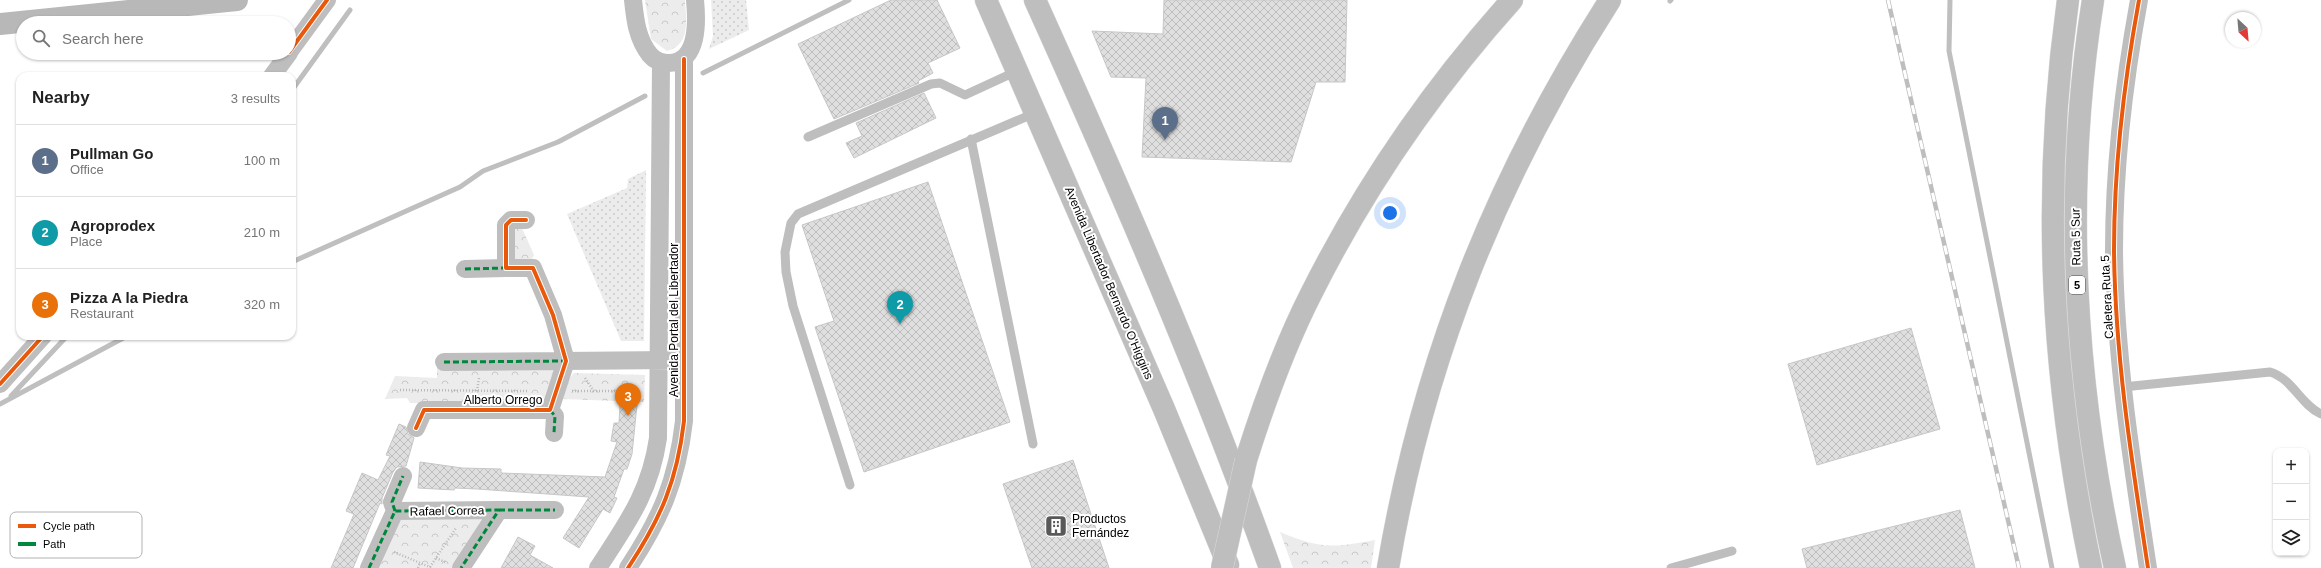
<!DOCTYPE html>
<html lang="en">
<head>
<meta charset="utf-8">
<style>
	:root { --surface:#fff; --page:#f6f6f6; --text:#222; --muted:#767676; --line:#e0e0e0; --accent:#ea580c }
	body { margin:0; font-family:Arial,sans-serif; background:var(--page); color:var(--text) }
	.controls { position:absolute; right:12px; bottom:12px; display:grid; overflow:hidden; border-radius:8px; box-shadow:0 1px 3px #0004 }
	.controls button { width:36px; height:36px; display:grid; place-items:center; padding:0; border:0; border-bottom:1px solid var(--line); background:var(--surface); color:var(--text); font:20px sans-serif }
	.compass { position:absolute; left:2225px; top:12px; width:36px; height:36px; border-radius:50%; background:var(--surface); box-shadow:0 1px 3px #0004; rotate:154deg }
	.you { position:absolute; left:1390px; top:213px; width:14px; height:14px; margin:-10px; border:3px solid #fff; border-radius:50%; background:#1a73e8; box-shadow:0 0 0 6px #1a73e833 }
	.badge { display:grid; place-items:center; width:26px; height:26px; border-radius:50%; background:var(--accent); color:#fff; font-size:13px; font-weight:700 }
	.pin { position:absolute; translate:-50% -33px; filter:drop-shadow(0 1px 2px #0008) }
	.pin::after { content:''; position:absolute; top:21px; width:14px; height:12px; background:inherit; clip-path:polygon(0 0,100% 0,50% 100%) }
	.list { margin:0; padding:0; list-style:none }
	h2 { display:flex; justify-content:space-between; align-items:center; height:52px; margin:0; padding:0 16px; font-size:17px }
	h2 small { font-size:13px; font-weight:400; color:var(--muted) }
	.list li { display:grid; grid-template-columns:26px 1fr auto; gap:12px; align-items:center; box-sizing:border-box; height:72px; padding:0 16px; border-top:1px solid var(--line) }
	.list b { display:block; font-size:15px; white-space:nowrap }
	.list p { margin:0; font-size:13px; white-space:nowrap; color:var(--muted) }
	.list em { font-size:13px; font-style:normal; color:var(--muted) }
	.icon { flex:none; width:22px; height:22px; fill:none; stroke:currentColor; stroke-width:2; stroke-linecap:round; stroke-linejoin:round }
	.map { position:relative; flex:none; width:2321px; height:568px; overflow:hidden }
	.search { position:absolute; background:var(--surface); box-shadow:0 1px 3px #0004; left:16px; top:16px; width:280px; height:44px; display:flex; align-items:center; gap:10px; box-sizing:border-box; padding:0 14px; border-radius:22px; color:var(--muted); font-size:15px }
	.panel { position:absolute; background:var(--surface); box-shadow:0 1px 3px #0004; left:16px; top:72px; width:280px; height:268px; border-radius:12px }
	.map>svg:first-child { display:block }
	.grass { fill:url(#grass-dots) }
	.park { fill:url(#park-crowns) }
	.lines { fill:none; stroke-linecap:round; stroke-linejoin:round }
	.stream { stroke:#bfbfbf; stroke-width:5 }
	.building { fill:url(#building-cross-hatch); stroke:#c7c7c7 }
	.primary-casing { stroke:#dbdbdb; stroke-width:23 }
	.motorway-casing { stroke:#dbdbdb; stroke-width:23 }
	.path { stroke:#b9b9b9; stroke-width:2.5; stroke-dasharray:1 2; stroke-linecap:butt }
	.service { stroke:#bebebe; stroke-width:9 }
	.minor { stroke:#bebebe; stroke-width:18 }
	.secondary { stroke:#b8b8b8; stroke-width:22 }
	.primary { stroke:#bebebe; stroke-width:22 }
	.motorway { stroke:#bebebe; stroke-width:22 }
	.rail-casing { stroke:#bebebe; stroke-width:4.5 }
	.rail { stroke:#fff; stroke-width:3; stroke-dasharray:9; stroke-linecap:butt }
	.motorway-bridge-casing { stroke:#dbdbdb; stroke-width:23; stroke-linecap:butt }
	.motorway-bridge { stroke:#bebebe; stroke-width:22 }
	.quiet { stroke:#00873e; stroke-width:3; stroke-dasharray:6 3; stroke-linecap:butt }
	.cycleway-casing { stroke:#fff; stroke-width:6 }
	.cycleway { stroke:#e8590c; stroke-width:4 }
	.labels { text-anchor:middle; stroke-width:4; stroke-linejoin:round; paint-order:stroke }
	.shield { fill:#fff; stroke:#4c4c4c; stroke-width:1 }
	.shield-label { font-size:11px; font-weight:bold; fill:#000 }
	.street-label { font-size:12px; fill:#000; stroke:#fff }
	.poi-label { font-size:12px; fill:#000; stroke:#fff; text-anchor:start }
	.key { fill:#fff; stroke:#b2b2b2; stroke-width:1 }
	.key-label { font-size:11px; fill:#000 }
</style>
</head>
<body>
<div class="map">
<svg width="2321" height="568" viewBox="0 0 2321 568">
	<defs>
		<pattern id="grass-dots" width="8" height="8" patternUnits="userSpaceOnUse"><rect width="8" height="8" fill="#ececec"/><path d="M2 2h.1M6 6h.1" fill="none" stroke="#c9c9c9" stroke-width="1.8" stroke-linecap="round"/></pattern>
		<pattern id="park-crowns" width="20" height="18" patternUnits="userSpaceOnUse"><rect width="20" height="18" fill="#ececec"/><path d="M2 6a3 3 0 1 1 6 0M12 15a3 3 0 1 1 6 0" fill="none" stroke="#c9c9c9"/></pattern>
		<pattern id="building-cross-hatch" width="8" height="8" patternUnits="userSpaceOnUse"><rect width="8" height="8" fill="#dfdfdf"/><path d="M0 0l8 8M0 8l8-8" fill="none" stroke="#bebebe"/></pattern>
	</defs>
	<rect width="100%" height="100%" fill="#fff"/>
	<!-- grass -->
	<path class="grass" d="M711 0H746L749 30 709 49 713 36Z
		M646 170 644 341H621L567 214 627 188 628 179Z"/>
	<!-- park -->
	<path class="park" d="M645 0H685C686 19 691 45 667 51L651 39Z
		M515 228H522L534 255 531 261H514Z
		M437 366 554 369 542 404 410 403 407 398 385 399 395 376 437 378Z
		M574 373 645 375 644 402 562 399 567 381Z
		M400 518 483 519 455 568H375Z
		M1280 532C1321 549 1332 548 1375 540L1371 568H1293Z"/>
	<g class="lines">
		<!-- stream -->
		<path class="stream" d="M1950 0 1949 51 2052 568
			M1670 1 1671 0
			M703 73 849 0
			M292 90 350 10
			M292 262 460 187 483 171 558 142 645 96
			M11 396 67 336
			M0 404 127 336"/>
	</g>
	<!-- building -->
	<path class="building" d="M891 0H937L960 48 928 63 933 73 918 81 919 83 834 119 798 44Z
		M1164 0H1347L1345 82H1316L1291 162 1142 157 1146 78 1111 77 1092 31 1163 34Z
		M924 93 936 118 854 158 846 143 862 136 856 123Z
		M928 182 1010 422 864 472 815 327 834 321 802 225Z
		M1911 328 1940 429 1817 465 1788 364Z
		M620 405H637L632 454 627 469H624L614 497 617 498 610 513 603 509 579 548 563 538 589 497 477 489 455 488 454 490 418 488 420 462 462 468 501 469V473L605 477 617 442 611 441 614 423H619Z
		M399 424 406 427 408 434 414 438 406 466 397 467 393 472 382 498V504L380 503 353 568H331L354 514 346 511 362 473 378 480 390 456 386 455Z
		M1073 460 1109 568H1032L1003 484Z
		M1960 510 1975 568H1807L1802 549Z
		M518 537 535 546 530 555 553 568H501Z"/>
	<g class="lines">
		<!-- primary casing -->
		<g class="primary-casing">
			<path id="primary" d="M986 0 1164 409 1228 565
				M1035 0C1119 186 1201 375 1270 568"/>
		</g>
		<!-- motorway casing -->
		<g class="motorway-casing">
			<path id="motorway" d="M2068 0C2041 195 2051 376 2091 568
				M2093 0C2063 189 2074 382 2115 568
				M1246 460C1264 403 1284 347 1311 294 1364 188 1433 88 1512 0
				M1388 568C1423 360 1496 178 1610 0"/>
		</g>
		<!-- path -->
		<path class="path" d="M585 378 593 390
			M400 390 528 391
			M477 391 479 378
			M572 391H641
			M394 552 432 568
			M436 558 447 563
			M430 567 456 528
			M418 568 420 563"/>
		<!-- service -->
		<path class="service" d="M808 137 931 84 940 83 965 95 1017 71
			M971 139 1033 444
			M2123 387 2270 372C2293 379 2300 404 2321 414
			M850 485 793 306 786 272 785 252 791 223 798 214 1035 113
			M1671 568 1732 551"/>
		<!-- minor -->
		<path class="minor" d="M633 0C635 19 637 39 650 55 655 61 662 63 669 63 699 63 697 20 695 0
			M2139 0C2124 82 2114 166 2114 250 2115 356 2132 463 2148 568
			M289 52 327 0
			M272 76 289 53
			M465 269 506 268
			M444 362 671 360
			M0 384 43 336
			M550 410 555 416 554 433
			M416 428 424 410H550L566 361 553 315 533 268H506V225L511 220H526
			M499 510H555
			M395 511 392 502 403 476
			M369 568 395 511 499 510 461 568
			M598 568C627 523 650 493 658 438L661 63
			M628 568C661 518 677 481 684 421V59"/>
		<!-- secondary -->
		<path class="secondary" d="M0 24 237 0"/>
		<!-- primary -->
		<use href="#primary" class="primary"/>
		<!-- motorway -->
		<use href="#motorway" class="motorway"/>
		<!-- rail casing -->
		<g class="rail-casing">
			<path id="rail" d="M1888 0 2019 568"/>
		</g>
		<!-- rail -->
		<use href="#rail" class="rail"/>
		<!-- motorway-bridge casing -->
		<g class="motorway-bridge-casing">
			<path id="motorway-bridge" d="M1222 568 1246 460"/>
		</g>
		<!-- motorway-bridge -->
		<use href="#motorway-bridge" class="motorway-bridge"/>
		<!-- quiet -->
		<path class="quiet" d="M465 269 506 268
			M444 362 566 361
			M550 410 555 416 554 433
			M499 510H555
			M395 511 392 502 403 476
			M369 568 395 511 499 510 461 568"/>
		<!-- cycleway casing -->
		<g class="cycleway-casing">
			<path id="cycleway" d="M2139 0C2124 82 2114 166 2114 250 2115 356 2132 463 2148 568
				M289 52 327 0
				M0 384 43 336
				M416 428 424 410H550L566 361 553 315 533 268H506V225L511 220H526
				M628 568C661 518 677 481 684 421V59"/>
		</g>
		<!-- cycleway -->
		<use href="#cycleway" class="cycleway"/>
	</g>
	<!-- icons -->
	<defs>
		<g id="building-square" transform="scale(1.15)"><rect x="-9" y="-9" width="18" height="18" rx="4" fill="#595959" stroke="#fff"/><path d="M-4-6H4V6H1V3H-1V6H-4ZM-2.5-4.3h1.7v1.8h-1.7ZM.8-4.3h1.7v1.8H.8ZM-2.5-1h1.7V.8h-1.7ZM.8-1h1.7V.8H.8Z" fill="#fff"/></g>
	</defs>
	<g fill-rule="evenodd">
		<use href="#building-square" x="1056" y="526"/>
	</g>
	<g class="labels">
		<!-- shield labels -->
		<rect class="shield" x="2069" y="276" width="16" height="18" rx="3"/>
		<g class="shield-label">
			<text x="2077" y="289">5</text>
		</g>
		<!-- street labels -->
		<g class="street-label">
			<text transform="translate(2076 237) rotate(-91)" y="4">Ruta 5 Sur</text>
			<text transform="translate(1109 283) rotate(67)" y="4">Avenida Libertador Bernardo O'Higgins</text>
			<text transform="translate(2107 297) rotate(-93)" y="4">Caletera Ruta 5</text>
			<text transform="translate(674 320) rotate(-90)" y="4">Avenida Portal del Libertador</text>
			<text x="503" y="404">Alberto Orrego</text>
			<text transform="translate(447 511) rotate(-1)" y="4">Rafael Correa</text>
		</g>
		<!-- poi labels -->
		<g class="poi-label">
			<text x="1072" y="523">Productos<tspan x="1072" dy="14">Fernández</tspan></text>
		</g>
	</g>
	<!-- legend -->
	<rect x="10" y="512" width="132" height="46" rx="6" class="key"/>
	<rect x="18" y="524" width="18" height="4" fill="#e8590c"/>
	<rect x="18" y="542" width="18" height="4" fill="#00873e"/>
	<g class="key-label">
		<text x="43" y="530">Cycle path</text>
		<text x="43" y="548">Path</text>
	</g>
</svg>
<div class="controls">
<button>+</button>
<button>−</button>
<button><svg class="icon" aria-label="layers" viewBox="0 0 24 24"><path d="M12 4l9 5-9 5-9-5zM3 14l9 5 9-5"/></svg></button>
</div>
<svg class="compass" viewBox="-18 -18 36 36"><path d="M0-13l5 13h-10z" fill="#e53935"/><path d="M0 13l5-13h-10z" fill="#767676"/></svg>
<div class="you"></div>
<div class="pin badge" style="left:1165px;top:140px;background:#5c6f8a">1</div>
<div class="pin badge" style="left:900px;top:324px;background:#0f9aa8">2</div>
<div class="pin badge" style="left:628px;top:416px;background:#e8710a">3</div>
<div class="search"><svg class="icon" aria-label="search" viewBox="0 0 24 24"><circle cx="10" cy="10" r="6"/><path d="M15 15l6 6"/></svg>Search here</div>
<section class="panel">
<h2>Nearby<small>3 results</small></h2>
<ul class="list">
<li><span class="badge" style="background:#5c6f8a">1</span><div><b>Pullman Go</b><p>Office</p></div><em>100 m</em></li>
<li><span class="badge" style="background:#0f9aa8">2</span><div><b>Agroprodex</b><p>Place</p></div><em>210 m</em></li>
<li><span class="badge" style="background:#e8710a">3</span><div><b>Pizza A la Piedra</b><p>Restaurant</p></div><em>320 m</em></li>
</ul>
</section>
</div>
</body>
</html>
